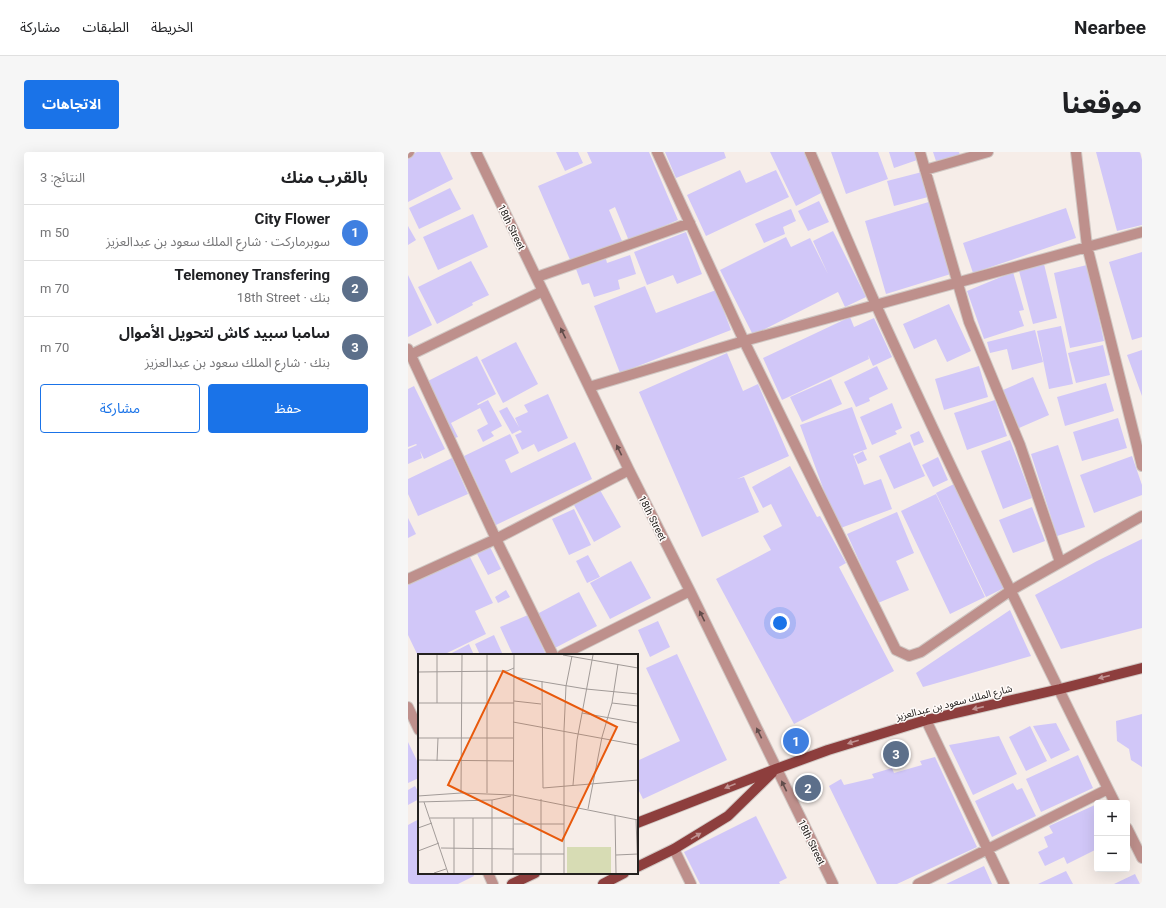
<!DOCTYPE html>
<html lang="ar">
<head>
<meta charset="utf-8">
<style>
	:root { --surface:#fff; --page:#f6f6f6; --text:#202124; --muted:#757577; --line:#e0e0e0; --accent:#1a73e8 }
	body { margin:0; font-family:Roboto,"Noto Sans Arabic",sans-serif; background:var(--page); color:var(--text); direction:rtl }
	.controls { position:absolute; right:12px; bottom:12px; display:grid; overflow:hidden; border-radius:4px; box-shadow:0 4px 16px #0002 }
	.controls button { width:36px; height:36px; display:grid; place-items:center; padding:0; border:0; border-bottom:1px solid var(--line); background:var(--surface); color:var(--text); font:20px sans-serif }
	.you { position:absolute; left:372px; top:471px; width:14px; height:14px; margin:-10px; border:3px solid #fff; border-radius:50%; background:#1a73e8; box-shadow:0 0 0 6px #1a73e833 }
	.badge { display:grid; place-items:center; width:26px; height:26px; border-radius:50%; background:var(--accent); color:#fff; font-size:13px; font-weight:700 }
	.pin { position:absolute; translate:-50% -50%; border:2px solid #fff; box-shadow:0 1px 4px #0006 }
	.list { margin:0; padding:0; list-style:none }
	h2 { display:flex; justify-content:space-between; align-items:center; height:52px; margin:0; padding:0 16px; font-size:17px }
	h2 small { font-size:13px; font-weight:400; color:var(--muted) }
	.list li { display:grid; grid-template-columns:26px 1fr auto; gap:12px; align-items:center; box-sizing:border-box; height:56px; padding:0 16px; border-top:1px solid var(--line) }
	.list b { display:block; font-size:15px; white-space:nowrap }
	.list p { margin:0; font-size:13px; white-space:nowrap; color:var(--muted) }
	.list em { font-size:13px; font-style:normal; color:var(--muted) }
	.actions { display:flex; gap:8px; padding:12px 16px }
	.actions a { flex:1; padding:9px 0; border:1px solid var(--accent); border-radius:4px; text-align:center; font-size:14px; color:var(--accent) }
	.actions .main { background:var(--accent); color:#fff }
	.map { position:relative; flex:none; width:734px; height:732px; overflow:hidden; direction:ltr; border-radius:4px }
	header { display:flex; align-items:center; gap:24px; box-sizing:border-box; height:56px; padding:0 20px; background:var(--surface); border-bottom:1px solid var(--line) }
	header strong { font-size:19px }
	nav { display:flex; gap:22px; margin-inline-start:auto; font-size:14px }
	.intro { display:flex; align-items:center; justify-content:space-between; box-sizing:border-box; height:96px; padding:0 24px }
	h1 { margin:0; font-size:28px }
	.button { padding:10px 18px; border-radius:4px; background:var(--accent); color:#fff; font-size:14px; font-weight:700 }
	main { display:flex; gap:24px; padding:0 24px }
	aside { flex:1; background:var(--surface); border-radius:4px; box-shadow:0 4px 16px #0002 }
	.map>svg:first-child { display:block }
	.building { fill:#d1c7f8 }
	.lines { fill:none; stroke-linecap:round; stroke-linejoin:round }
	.minor-casing { stroke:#d0c8c4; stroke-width:12 }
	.major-casing { stroke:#d0c8c4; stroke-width:12 }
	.minor { stroke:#be908c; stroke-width:10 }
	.major { stroke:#8d3e3d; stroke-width:10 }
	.oneway { fill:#624d4b }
	.oneway2 { fill:#c09392 }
	.labels { text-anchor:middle; stroke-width:3; stroke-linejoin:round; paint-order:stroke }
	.street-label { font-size:10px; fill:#24211f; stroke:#fffbf9 }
	.inset-road { fill:none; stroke:#a29b98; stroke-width:1 }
	.view { fill:#e8590c; fill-opacity:0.15; stroke:#e8590c; stroke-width:2 }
	.inset-edge { fill:none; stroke:#24211f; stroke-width:2 }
</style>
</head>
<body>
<header>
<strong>Nearbee</strong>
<nav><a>الخريطة</a><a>الطبقات</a><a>مشاركة</a></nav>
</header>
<div class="intro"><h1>موقعنا</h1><a class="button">الاتجاهات</a></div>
<main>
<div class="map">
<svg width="734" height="732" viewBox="0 0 734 732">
	<rect width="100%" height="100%" fill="#f6ede8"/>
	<!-- building -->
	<path class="building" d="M9 0H32L45 27 0 50V4Z
		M148 0H170L175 11 157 19Z
		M179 0H241L270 68 221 89 207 55 201 58 214 89 163 110 130 34 184 11Z
		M257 0H316L318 6 268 26Z
		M362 0H396L415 40 388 54Z
		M423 0H470L480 27 438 42Z
		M481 0H509L512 7 486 16Z
		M525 0H551L552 3 528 9Z
		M688 0H732L734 8V73L709 79Z
		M332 18 338 31 368 18 381 45 298 84 279 43Z
		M514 20 520 45 486 54 479 29Z
		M42 36 53 57 11 77 1 56Z
		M411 49 421 70 400 79 390 59Z
		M524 49 546 121 478 142 457 69Z
		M658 56 668 86 565 121 555 91Z
		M383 57 388 69 375 75 377 82 356 91 347 72Z
		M65 62 80 95 30 118 15 85Z
		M0 74 8 88 0 93Z
		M425 79 458 145 437 155 430 140 345 183 312 118 378 85 383 95 402 86 420 122 405 89Z
		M278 80 294 122 269 132 265 123 239 133 226 100Z
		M734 100V185L724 188 701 110Z
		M222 103 228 122 210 128 212 137 186 145 181 131 174 133 168 117 198 107 199 111Z
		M63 109 81 143 64 151 65 153 29 172 10 135Z
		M636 112 649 166 625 172 611 119Z
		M679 113 696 189 662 196 646 121Z
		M605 120 616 158 611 159 616 174 576 187 559 139Z
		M0 123 24 173 0 185Z
		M237 134 248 161 308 138 323 178 212 221 186 154Z
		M541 152 563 199 539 210 528 187 506 197 495 172Z
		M442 165 446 175 466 166 484 205 465 214 460 203 461 207 374 248 355 206Z
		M653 174 665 232 641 237 629 179Z
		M627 178 635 210 604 218 599 197 582 201 579 190Z
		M108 190 130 232 95 251 73 208Z
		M695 193 702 223 668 231 660 201Z
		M734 198V244L719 203Z
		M319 201 335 239 350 232 381 304 329 327 336 325 351 360 294 385 231 240Z
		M69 204 88 242 69 252 70 253 80 248 94 274 83 280 86 284 75 290 69 278 80 272 72 256 43 271 50 285 47 286 18 230Z
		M469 214 480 237 461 246 462 249 448 255 436 230Z
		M571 214 580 245 536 258 527 227Z
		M625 225 641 263 611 276 595 238Z
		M423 227 434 252 394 270 382 245Z
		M698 231 706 259 657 274 649 245Z
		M6 234 37 297 16 307 12 299 14 306 0 312V297L9 293 8 292 0 295V237Z
		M140 242 160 286 130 300 126 292 114 298 107 283 114 280 112 278 104 282 91 259 99 255 111 275 107 266 120 260 116 253Z
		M587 248 599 284 559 298 546 261Z
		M484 251 494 276 487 279 489 282 464 293 452 265Z
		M444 255 459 297 445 302 456 333 473 327 484 357 430 377 392 273Z
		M710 266 719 296 674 309 665 280Z
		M511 279 516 290 506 294 502 283Z
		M102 282 111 301 97 308 103 321 167 290 184 327 88 373 56 304Z
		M602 288 624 346 595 357 573 299Z
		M502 290 517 324 486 337 471 304Z
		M650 293 677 375 649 384 623 302Z
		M455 299 459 308 450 312 446 304Z
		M724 304 734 333V343L686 361 672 323Z
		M530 305 540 328 525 335 514 313Z
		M44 306 60 342 10 364 0 342V327Z
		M382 314 409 365 412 364 438 411 431 415 486 519 386 572 308 427 363 398 355 384 374 374 363 352 355 356 344 335Z
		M548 331 598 435 578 445 528 341Z
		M192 338 213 375 186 390 166 353Z
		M528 342 577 445 542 462 493 359Z
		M624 355 637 389 605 401 591 368Z
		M166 357 183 393 161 403 144 367Z
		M489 360 506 401 488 409 501 438 470 451 439 382Z
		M0 366 8 382 0 386Z
		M734 387V476L653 497 627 443 689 409Z
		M81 393 93 417 80 423 68 400Z
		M61 403 85 451 67 459 78 482 35 503H11V506L0 483V432Z
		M180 403 192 425 179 431 168 409Z
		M223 409 243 446 202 467 182 431Z
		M98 438 102 445 90 451 87 445Z
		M171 440 189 474 147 496 129 462Z
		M602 458 623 504 515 535 508 521Z
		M120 463 138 503H105L92 475Z
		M250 469 262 495 242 505 230 478Z
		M86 483 95 503H72L67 492Z
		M61 492 66 503H40Z
		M269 502 319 608 235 647 229 635V609L272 589 238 516Z
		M734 562V615L723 608 721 597 709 589 708 569Z
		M648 571 662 598 643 607 625 574Z
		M622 574 639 609 618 619 601 585Z
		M591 584 609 622 565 643 541 593Z
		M0 590 11 613V626L0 631Z
		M670 603 685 636 633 660 618 627Z
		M527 605 569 695 489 732H469L421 634 433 627 436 633 466 626 464 622 484 616 486 621 514 613 512 609Z
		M605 631 609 638 614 636 628 664 584 685 567 649Z
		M7 634 11 641V647L0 653V638Z
		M689 652V697L659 712 656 705 637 714 630 700 640 695 636 685 645 681 641 674Z
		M348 664 379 726 371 730 372 732H292L276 700Z
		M11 667V721H65L66 724 50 732H0V673Z
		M576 714 584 732H538Z
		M658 719 665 732H630Z
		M727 722 732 732H706Z"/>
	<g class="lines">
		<!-- minor casing -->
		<g class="minor-casing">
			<path id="minor" d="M68 0 221 318 282 439 425 732
				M249 0 336 189 488 498 501 504 513 500 602 439 734 364
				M402 0C424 51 445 102 468 153 544 321 625 486 707 651
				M512 0 561 170 612 293 652 410
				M668 0 679 94 734 314
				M0 1 1 0
				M517 18 580 0
				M129 125 282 71
				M0 197 88 387 145 503
				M0 204 135 139
				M181 235 336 189 734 80
				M0 427 88 387 221 318
				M154 503 282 439
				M0 555 11 578
				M518 568 596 732
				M719 676 734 706
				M266 697 283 732
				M80 721 85 732
				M510 732 700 637"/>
		</g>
		<!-- major casing -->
		<g class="major-casing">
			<path id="major" d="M229 671 368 617 420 598 518 568 652 537 734 516
				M229 715 266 697 320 664 364 621
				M104 732 127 721
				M195 732 216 721"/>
		</g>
		<!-- minor -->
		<use href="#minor" class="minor"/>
		<!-- major -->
		<use href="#major" class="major"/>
	</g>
	<!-- one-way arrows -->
	<defs><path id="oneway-solid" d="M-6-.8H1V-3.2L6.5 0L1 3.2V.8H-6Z"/></defs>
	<g class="oneway">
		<use href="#oneway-solid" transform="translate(155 181) rotate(-116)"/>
		<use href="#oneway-solid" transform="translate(211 298) rotate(-116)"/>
		<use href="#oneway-solid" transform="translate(294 464) rotate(-116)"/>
		<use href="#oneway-solid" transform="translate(351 581) rotate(-116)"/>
		<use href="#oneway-solid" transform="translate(376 634) rotate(-116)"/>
	</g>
	<g class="oneway2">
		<use href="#oneway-solid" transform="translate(696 525) rotate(166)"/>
		<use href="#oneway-solid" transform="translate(570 556) rotate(167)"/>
		<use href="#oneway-solid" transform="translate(445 590) rotate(163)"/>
		<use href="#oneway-solid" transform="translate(322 634) rotate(158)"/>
		<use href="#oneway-solid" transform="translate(288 684) rotate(-31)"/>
	</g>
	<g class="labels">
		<!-- street labels -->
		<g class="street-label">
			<text transform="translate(104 75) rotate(64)" y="4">18th Street</text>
			<text transform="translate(245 366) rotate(63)" y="4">18th Street</text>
			<text transform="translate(546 550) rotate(-14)" y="4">شارع الملك سعود بن عبدالعزيز</text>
			<text transform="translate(404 690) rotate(64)" y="4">18th Street</text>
		</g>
	</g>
	<!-- overview -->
	<g transform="translate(10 502)">
		<rect width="220" height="220" fill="#f6ede8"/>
		<path d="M149 193H193V219H149Z" fill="#d7dcb4"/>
		<path class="inset-road" d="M19 1V49M69 1V139M145 1 220 14M0 18 89 17 96 14M96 23 168 35 220 40M124 27 125 134 220 126M96 47 123 50M0 49H96M194 49 220 52M164 59 220 69M95 68 220 91M0 84H95M0 106 96 107M19 107 20 84M155 131 159 86 175 1M43 139 44 1M0 142 43 139 95 141 220 166M123 145V219M74 146V219M0 148 74 146 93 142M6 148 30 219M170 155 184 83 194 49 200 10M197 161 198 219M12 164H96M36 164V219M55 164V219M218 165 220 219M96 170H146M0 174 14 169M23 194 96 195M0 197 21 189M96 200H146M198 201 220 200M16 219 28 215M95 219 96 1M146 219V76L148 32 154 2"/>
		<path class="view" d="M85 17 199 73 144 187 30 131Z"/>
		<rect width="220" height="220" class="inset-edge"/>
	</g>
</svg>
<div class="controls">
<button>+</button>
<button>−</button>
</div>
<div class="you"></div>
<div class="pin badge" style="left:388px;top:589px;background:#3f7fe0">1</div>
<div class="pin badge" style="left:400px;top:636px;background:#5c6f8a">2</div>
<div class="pin badge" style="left:488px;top:602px;background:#5c6f8a">3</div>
</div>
<aside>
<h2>بالقرب منك<small>النتائج: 3</small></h2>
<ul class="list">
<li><span class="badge" style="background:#3f7fe0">1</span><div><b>City Flower</b><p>سوبرماركت · شارع الملك سعود بن عبدالعزيز</p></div><em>50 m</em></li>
<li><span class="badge" style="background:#5c6f8a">2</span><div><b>Telemoney Transfering</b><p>بنك · 18th Street</p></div><em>70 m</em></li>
<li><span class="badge" style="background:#5c6f8a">3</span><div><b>سامبا سبيد كاش لتحويل الأموال</b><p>بنك · شارع الملك سعود بن عبدالعزيز</p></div><em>70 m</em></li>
</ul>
<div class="actions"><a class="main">حفظ</a><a>مشاركة</a></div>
</aside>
</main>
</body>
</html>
